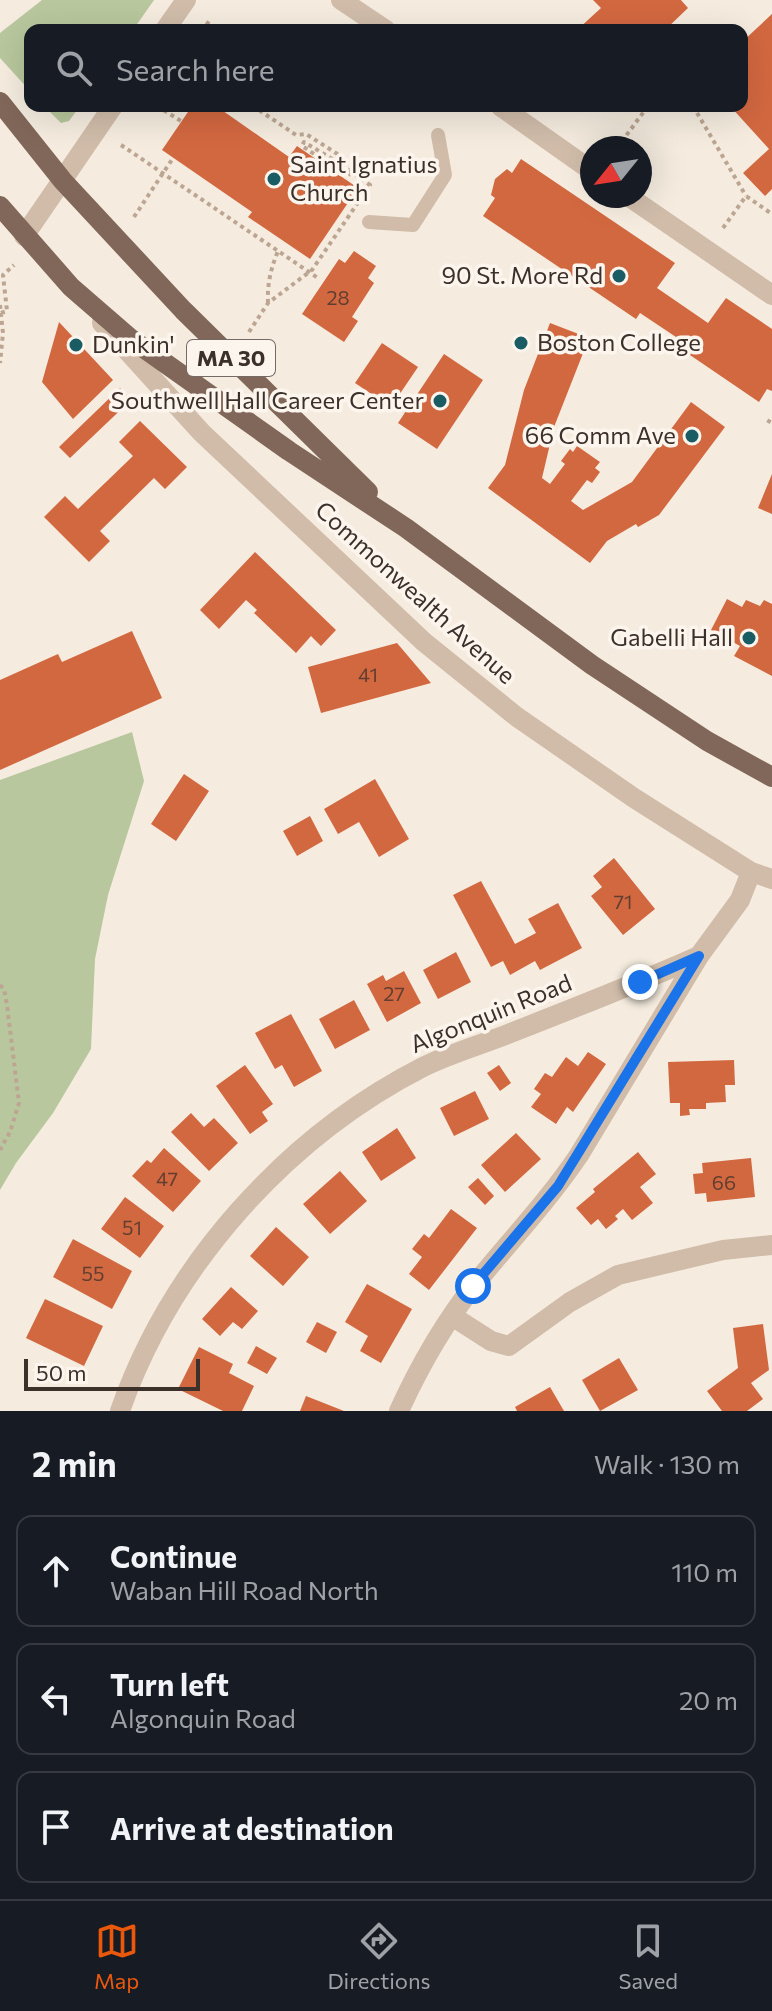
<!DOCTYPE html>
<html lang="en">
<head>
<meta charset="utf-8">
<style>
	:root { --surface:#171b24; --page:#242831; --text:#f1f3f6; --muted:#9ea1a6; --line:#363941; --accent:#ea580c }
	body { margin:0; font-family:Commissioner,sans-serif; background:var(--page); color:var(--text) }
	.compass { position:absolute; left:580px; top:136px; width:72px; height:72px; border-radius:50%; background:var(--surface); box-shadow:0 8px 32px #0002; rotate:240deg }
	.scale { position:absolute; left:24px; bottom:20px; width:176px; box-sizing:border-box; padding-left:8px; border:4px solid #3c302a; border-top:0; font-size:22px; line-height:28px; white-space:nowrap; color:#3c302a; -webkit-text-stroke:6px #fcf5ed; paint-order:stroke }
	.stop { position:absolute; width:24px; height:24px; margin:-18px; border:6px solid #1a73e8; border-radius:50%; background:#fff }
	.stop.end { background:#1a73e8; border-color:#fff; box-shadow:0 2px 8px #0008 }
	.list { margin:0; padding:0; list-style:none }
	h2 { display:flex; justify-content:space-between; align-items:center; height:104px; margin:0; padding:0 32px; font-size:34px }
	h2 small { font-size:26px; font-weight:400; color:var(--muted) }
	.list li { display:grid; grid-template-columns:52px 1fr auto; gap:24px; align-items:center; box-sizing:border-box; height:112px; margin:0 16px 16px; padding:0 16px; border:2px solid var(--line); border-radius:16px }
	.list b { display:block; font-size:30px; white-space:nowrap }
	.list p { margin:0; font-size:26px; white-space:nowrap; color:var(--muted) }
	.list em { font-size:26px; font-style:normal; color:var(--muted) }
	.icon { flex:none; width:44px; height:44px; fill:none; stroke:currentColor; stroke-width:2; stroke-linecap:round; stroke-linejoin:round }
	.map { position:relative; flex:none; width:772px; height:1411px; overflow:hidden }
	.search { position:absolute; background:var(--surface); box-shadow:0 8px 32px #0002; left:24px; right:24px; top:24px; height:88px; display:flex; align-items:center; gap:20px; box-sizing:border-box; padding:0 28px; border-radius:16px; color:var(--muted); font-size:30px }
	.sheet { height:488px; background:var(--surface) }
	nav { display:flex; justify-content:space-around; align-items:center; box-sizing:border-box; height:112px; border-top:2px solid var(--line); background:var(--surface); font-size:22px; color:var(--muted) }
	nav a { display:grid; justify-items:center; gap:4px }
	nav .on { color:var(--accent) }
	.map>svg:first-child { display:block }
	.green { fill:#b8c79d }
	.building { fill:#d26840 }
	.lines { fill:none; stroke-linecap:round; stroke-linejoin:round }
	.path { stroke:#bca693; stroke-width:4; stroke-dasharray:4 4; stroke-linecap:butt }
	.lane { stroke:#d0bca9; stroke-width:14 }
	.street { stroke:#d0bca9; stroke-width:20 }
	.primary { stroke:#806759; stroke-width:20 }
	.route { stroke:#1a73e8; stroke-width:10 }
	.poi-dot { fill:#1a5c63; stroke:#fcf5ed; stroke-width:3 }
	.labels { text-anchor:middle; stroke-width:7; stroke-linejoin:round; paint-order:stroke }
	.number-label { font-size:20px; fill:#623e30 }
	.shield { fill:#fcf5ed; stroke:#766b64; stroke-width:2 }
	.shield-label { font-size:22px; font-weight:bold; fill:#3c302a }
	.poi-label { font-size:24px; fill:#3c302a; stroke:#fcf5ed; text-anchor:end }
	.street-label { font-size:24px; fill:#3c302a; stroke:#fcf5ed }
</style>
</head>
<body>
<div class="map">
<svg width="772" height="1411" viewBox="0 0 772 1411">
	<rect width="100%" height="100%" fill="#f5ecdf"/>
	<!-- green -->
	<path class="green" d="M42 0H154L133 30H30V91L0 58V33Z
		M44 106H80L69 121 61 123Z
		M132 732 144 781 108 895 95 959 91 1049 53 1113 16 1163 0 1190V780Z"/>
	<!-- building -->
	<path class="building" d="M593 0H681L688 8 665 30H577L601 8Z
		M772 14V189L765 196 743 173 769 149 730 106H742V42Z
		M192 106H216L289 157 297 146 358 188 310 259 248 217 252 212 162 150Z
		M521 159 675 263 657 288 708 323 726 298 772 329V391L767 389 759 402 687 353 691 347 640 313 636 319 483 216 495 198 491 195 495 179 507 169 512 173Z
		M354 251 376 266 368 278 374 283 352 317 358 321 344 342 302 314 339 259 345 263Z
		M59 322 113 380 73 419 42 382Z
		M550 323 589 338 554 427 542 478 550 484 565 464 561 461 570 449 573 452 577 446 600 462 595 468 600 472 592 483 587 480 571 501 583 510 632 482 691 402 725 427 659 515 638 527 636 524 607 541 590 563 488 488 505 465 524 390Z
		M382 343 418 367 391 407 355 383Z
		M444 354 483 380 437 449 398 423Z
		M120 388 131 400 70 458 59 447Z
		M140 421 187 467 165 489 154 478 100 531 110 541 89 562 44 517 65 496 78 509 133 456 119 442Z
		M772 474V514L758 508Z
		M255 552 336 630 321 646 311 636 296 653 254 613 257 610 246 600 219 629 200 610Z
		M727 599 742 607 746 600 760 606 764 600 772 604V676L734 656 740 646 711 630Z
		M132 631 162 698 0 770V680L58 654 62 662Z
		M397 643 431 683 321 713 308 667Z
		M184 774 209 791 176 841 151 824Z
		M375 779 409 839 379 857 359 822 338 834 324 809Z
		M310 816 323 841 297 856 283 831Z
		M614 858 655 909 623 935 591 896 602 887 593 876Z
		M481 881 515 944 536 933 528 919 558 903 582 948 540 970 535 961 510 975 503 961 491 967 453 895Z
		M456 952 471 982 438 999 423 970Z
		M404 971 421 1003 387 1022 367 984 383 975 386 981Z
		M354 1000 370 1030 335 1049 319 1019Z
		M291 1014 322 1071 294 1087 282 1065 275 1069 255 1033Z
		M588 1052 606 1064 573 1112 567 1107 556 1124 531 1107 541 1094 534 1089 545 1073 552 1077 566 1057 578 1066Z
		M734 1060 735 1085H725L726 1102 706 1103V1109H689L690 1115 680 1116V1103H670L668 1062Z
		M245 1065 273 1104 262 1112 268 1121 250 1134 216 1086Z
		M499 1065 511 1083 500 1091 487 1073Z
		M475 1091 489 1119 454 1136 440 1108Z
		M191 1113 204 1127 214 1118 238 1143 209 1171 171 1132Z
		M397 1128 416 1158 381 1181 362 1152Z
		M516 1133 541 1159 505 1192 481 1165Z
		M164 1148 201 1181 173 1212 132 1176 147 1160 151 1163Z
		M638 1152 656 1174 640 1187 653 1203 632 1220 623 1209 615 1216 618 1219 606 1229 598 1219 591 1225 576 1208 595 1192 593 1189Z
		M751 1158 755 1197 707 1202 706 1193 695 1194 693 1174 703 1173 702 1163Z
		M340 1171 367 1201 330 1234 303 1204Z
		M478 1178 494 1196 485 1205 468 1187Z
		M125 1197 164 1226 140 1258 101 1229Z
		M451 1209 477 1228 429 1290 409 1274 422 1257 412 1249 424 1234 429 1238Z
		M276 1227 309 1257 283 1286 250 1256Z
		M73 1239 132 1271 112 1309 53 1277Z
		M367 1284 412 1309 381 1363 360 1351 368 1336 345 1322Z
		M231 1287 258 1311 242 1329 233 1322 220 1336 202 1319Z
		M45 1299 103 1326 84 1366 26 1338Z
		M317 1322 337 1332 326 1353 306 1342Z
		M763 1324 769 1370 751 1383 763 1399 747 1411H722L707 1391 738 1368 733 1328Z
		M256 1346 277 1358 267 1374 247 1363Z
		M199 1347 233 1364 229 1373 254 1386 242 1411H223L178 1389Z
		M619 1358 638 1390 600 1411 582 1380Z
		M550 1387 564 1411H517L515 1407Z
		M306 1396 344 1411H300Z"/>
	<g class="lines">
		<!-- path -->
		<path class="path" d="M206 22 218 30
			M157 106 181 121
			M693 106 746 196
			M121 145 318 278
			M617 148 648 106
			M334 167 302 146 304 142 339 163
			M335 168 348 176 352 171
			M134 217 173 158
			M723 228 746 196 772 214
			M268 303C267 284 271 268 278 251
			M0 305 3 333 0 363
			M1 313 7 311 3 275 14 265
			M249 332 268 303 312 270 370 185 339 163V155L306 134 296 135 253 106
			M768 423 772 416
			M0 985 4 989 7 1005 19 1103 10 1132 0 1150"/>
		<!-- lane -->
		<path class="lane" d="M369 222 413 225 445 175 438 135"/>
		<!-- street -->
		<path class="street" d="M341 0 386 30
			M165 30 186 0
			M500 106 592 171
			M628 196 772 295
			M24 236 113 106
			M102 323 202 433 424 642 517 717 634 798 751 872 772 879
			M452 1316 491 1341 509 1346 570 1302 618 1275 723 1250 772 1245
			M120 1411C171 1265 286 1137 423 1067 449 1054 480 1045 508 1034 572 1009 636 984 699 956
			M399 1411C419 1367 444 1323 475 1284 510 1241 548 1201 579 1155L699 956 740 900 751 872"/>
		<!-- primary -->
		<path class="primary" d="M0 102 63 181 183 310 368 492
			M0 206 71 287 131 339 289 451 406 528 592 665 707 741 772 777"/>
	</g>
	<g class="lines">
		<!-- route -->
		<path class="route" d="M473 1286 558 1186 699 956 640 982"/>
	</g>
	<!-- markers -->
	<g class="poi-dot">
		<circle cx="274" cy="179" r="8"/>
		<circle cx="619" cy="276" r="8"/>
		<circle cx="521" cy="343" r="8"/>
		<circle cx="76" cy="345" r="8"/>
		<circle cx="440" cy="401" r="8"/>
		<circle cx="692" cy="436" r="8"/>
		<circle cx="749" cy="638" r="8"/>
	</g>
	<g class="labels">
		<!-- number labels -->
		<g class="number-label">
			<text x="338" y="305">28</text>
			<text x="368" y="682">41</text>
			<text x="623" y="909">71</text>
			<text x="394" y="1001">27</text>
			<text x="167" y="1186">47</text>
			<text x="724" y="1190">66</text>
			<text x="132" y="1235">51</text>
			<text x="93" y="1281">55</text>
		</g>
		<!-- shield labels -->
		<rect class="shield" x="187" y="340" width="88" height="36" rx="6"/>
		<g class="shield-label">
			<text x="231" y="366">MA 30</text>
		</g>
		<!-- poi labels -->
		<g class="poi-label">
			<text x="290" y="173" text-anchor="start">Saint Ignatius<tspan x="290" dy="28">Church</tspan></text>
			<text x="603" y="284">90 St. More Rd</text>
			<text x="537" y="351" text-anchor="start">Boston College</text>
			<text x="92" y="353" text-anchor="start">Dunkin'</text>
			<text x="424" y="409">Southwell Hall Career Center</text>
			<text x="676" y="444">66 Comm Ave</text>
			<text x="733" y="646">Gabelli Hall</text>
		</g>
		<!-- street labels -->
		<g class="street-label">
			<text transform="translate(415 593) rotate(42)" y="8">Commonwealth Avenue</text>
			<text transform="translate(491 1014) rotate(-22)" y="8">Algonquin Road</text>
		</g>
	</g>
</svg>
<svg class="compass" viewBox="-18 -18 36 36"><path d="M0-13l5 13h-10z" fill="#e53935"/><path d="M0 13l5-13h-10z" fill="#9ea1a6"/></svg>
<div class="scale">50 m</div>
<div class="stop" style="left:473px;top:1286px"></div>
<div class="stop end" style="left:640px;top:982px"></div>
<div class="search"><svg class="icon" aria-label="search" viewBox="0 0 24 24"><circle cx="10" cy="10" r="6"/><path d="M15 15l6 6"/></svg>Search here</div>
</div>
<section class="sheet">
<h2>2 min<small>Walk · 130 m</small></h2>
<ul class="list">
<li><svg class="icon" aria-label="ahead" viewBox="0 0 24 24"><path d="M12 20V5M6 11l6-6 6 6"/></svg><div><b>Continue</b><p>Waban Hill Road North</p></div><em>110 m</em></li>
<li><svg class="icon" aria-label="left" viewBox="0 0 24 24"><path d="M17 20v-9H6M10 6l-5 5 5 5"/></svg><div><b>Turn left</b><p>Algonquin Road</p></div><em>20 m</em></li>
<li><svg class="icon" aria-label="arrive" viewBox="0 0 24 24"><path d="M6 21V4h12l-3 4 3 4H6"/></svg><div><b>Arrive at destination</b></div></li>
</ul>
</section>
<nav>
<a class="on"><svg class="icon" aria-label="map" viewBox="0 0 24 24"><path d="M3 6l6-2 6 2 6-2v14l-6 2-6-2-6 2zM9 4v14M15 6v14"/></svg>Map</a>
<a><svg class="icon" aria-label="directions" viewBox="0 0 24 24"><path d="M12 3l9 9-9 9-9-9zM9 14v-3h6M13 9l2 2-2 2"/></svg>Directions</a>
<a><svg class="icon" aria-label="saved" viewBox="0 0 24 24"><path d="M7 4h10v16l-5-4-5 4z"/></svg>Saved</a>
</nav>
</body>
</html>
